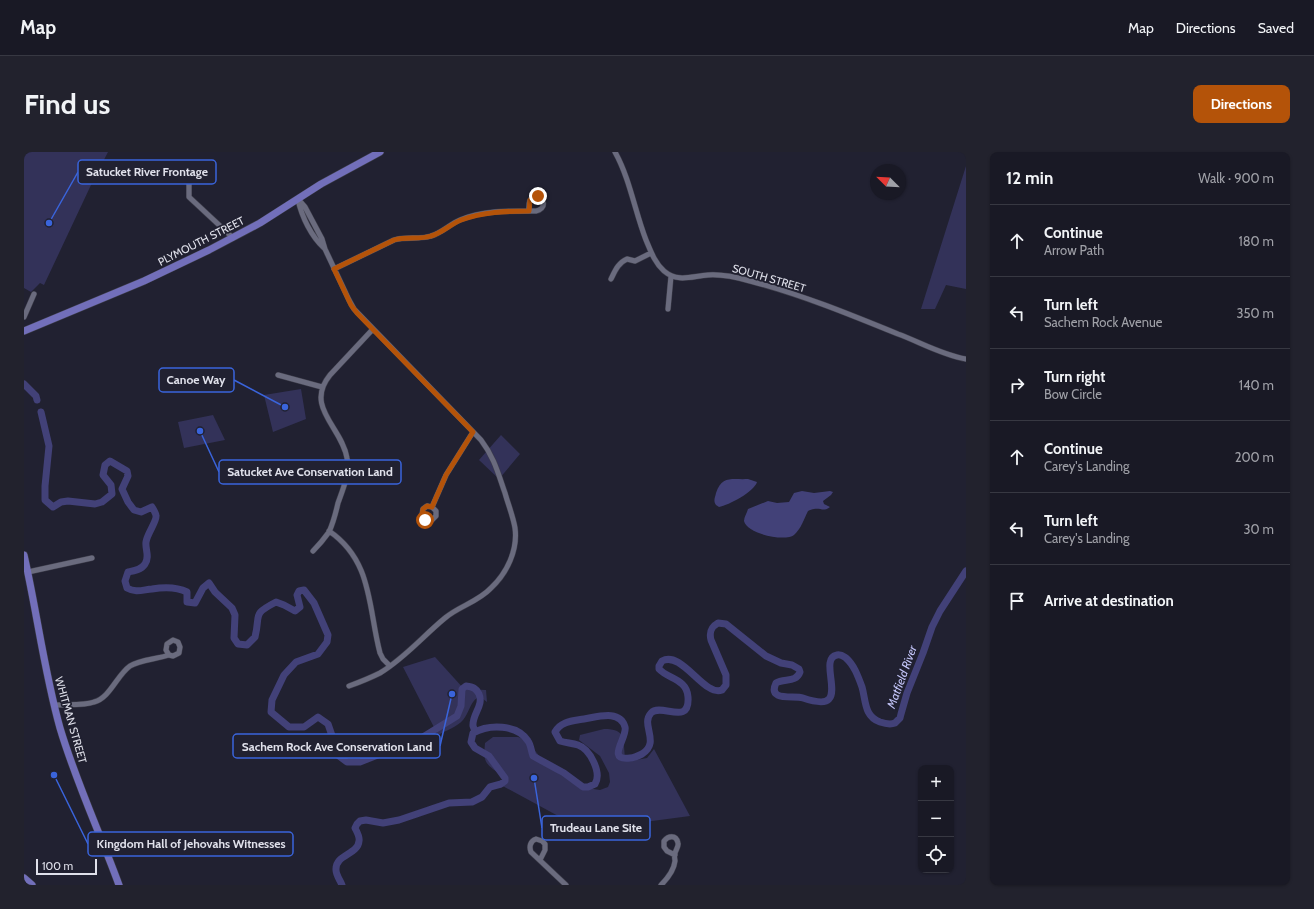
<!DOCTYPE html>
<html lang="en">
<head>
<meta charset="utf-8">
<style>
	:root { --surface:#191925; --page:#22222d; --text:#f1f3f6; --muted:#9fa0a7; --line:#373842; --accent:#b45309 }
	body { margin:0; font-family:Cabin,sans-serif; background:var(--page); color:var(--text) }
	.controls { position:absolute; right:12px; bottom:12px; display:grid; overflow:hidden; border-radius:8px; box-shadow:0 1px 3px #0004 }
	.controls button { width:36px; height:36px; display:grid; place-items:center; padding:0; border:0; border-bottom:1px solid var(--line); background:var(--surface); color:var(--text); font:20px sans-serif }
	.compass { position:absolute; left:846px; top:12px; width:36px; height:36px; border-radius:50%; background:var(--surface); box-shadow:0 1px 3px #0004; rotate:294deg }
	.scale { position:absolute; left:12px; bottom:10px; width:61px; box-sizing:border-box; padding-left:4px; border:2px solid #e0e1eb; border-top:0; font-size:11px; line-height:14px; white-space:nowrap; color:#e0e1eb; -webkit-text-stroke:3px #212131; paint-order:stroke }
	.stop { position:absolute; width:12px; height:12px; margin:-9px; border:3px solid #b45309; border-radius:50%; background:#fff }
	.stop.end { background:#b45309; border-color:#fff; box-shadow:0 1px 4px #0008 }
	.list { margin:0; padding:0; list-style:none }
	h2 { display:flex; justify-content:space-between; align-items:center; height:52px; margin:0; padding:0 16px; font-size:17px }
	h2 small { font-size:13px; font-weight:400; color:var(--muted) }
	.list li { display:grid; grid-template-columns:26px 1fr auto; gap:12px; align-items:center; box-sizing:border-box; height:72px; padding:0 16px; border-top:1px solid var(--line) }
	.list b { display:block; font-size:15px; white-space:nowrap }
	.list p { margin:0; font-size:13px; white-space:nowrap; color:var(--muted) }
	.list em { font-size:13px; font-style:normal; color:var(--muted) }
	.icon { flex:none; width:22px; height:22px; fill:none; stroke:currentColor; stroke-width:2; stroke-linecap:round; stroke-linejoin:round }
	.map { position:relative; flex:none; width:942px; height:733px; overflow:hidden; border-radius:8px }
	header { display:flex; align-items:center; gap:24px; box-sizing:border-box; height:56px; padding:0 20px; background:var(--surface); border-bottom:1px solid var(--line) }
	header strong { font-size:19px }
	nav { display:flex; gap:22px; margin-inline-start:auto; font-size:14px }
	.intro { display:flex; align-items:center; justify-content:space-between; box-sizing:border-box; height:96px; padding:0 24px }
	h1 { margin:0; font-size:28px }
	.button { padding:10px 18px; border-radius:8px; background:var(--accent); color:#fff; font-size:14px; font-weight:700 }
	main { display:flex; gap:24px; padding:0 24px }
	aside { flex:1; background:var(--surface); border-radius:8px; box-shadow:0 1px 3px #0004 }
	.map>svg:first-child { display:block }
	.green { fill:#333259 }
	.water { fill:#424178 }
	.lines { fill:none; stroke-linecap:round; stroke-linejoin:round }
	.river { stroke:#424178; stroke-width:7 }
	.minor-casing { stroke:#3e3e4b; stroke-width:6 }
	.major-casing { stroke:#3e3e4b; stroke-width:8 }
	.minor { stroke:#6a6b7e; stroke-width:5 }
	.major { stroke:#726fba; stroke-width:7 }
	.route { stroke:#b45309; stroke-width:5 }
	.labels { text-anchor:middle; stroke-width:3.5; stroke-linejoin:round; paint-order:stroke }
	.street-label { font-size:11px; fill:#e0e1eb; stroke:#212131 }
	.water-label { font-size:12px; font-style:italic; fill:#c3c5f9; stroke:#212131 }
	.leader { fill:none; stroke:#3a64db; stroke-width:1.5 }
	.callout-dot { fill:#3a64db; stroke:#212131; stroke-width:1.5 }
	.callout { fill:#212131; stroke:#3a64db; stroke-width:1.5 }
	.callout-label { font-size:12px; text-anchor:middle; font-weight:bold; fill:#e0e1eb }
</style>
</head>
<body>
<header>
<strong>Map</strong>
<nav><a>Map</a><a>Directions</a><a>Saved</a></nav>
</header>
<div class="intro"><h1>Find us</h1><a class="button">Directions</a></div>
<main>
<div class="map">
<svg width="942" height="733" viewBox="0 0 942 733">
	<rect width="100%" height="100%" fill="#212131"/>
	<!-- green -->
	<path class="green" d="M0 0H84L67 33 20 133 16 131 7 140 0 136Z
		M942 14V137L922 133 911 157H897Z
		M277 237 282 267 249 280 240 243Z
		M189 263 201 288 160 296 154 270Z
		M477 283 496 302 475 327 455 308Z
		M411 505 440 537 462 538 463 550 459 547 453 546C446 551 445 561 439 568 433 575 423 578 414 583L379 515Z
		M580 577C602 577 599 587 601 605L607 609 623 606 630 597 666 664 560 678 475 632 478 628V624C462 611 459 613 461 591L469 585H494L502 588 517 606 535 622 563 636 576 638 584 635 586 630 585 621 576 604 555 588 556 583Z"/>
	<!-- water -->
	<path class="water" d="M724 327 733 330C730 340 705 353 695 355L692 353C689 349 691 346 692 341 698 323 708 328 724 327Z
		M778 339 790 341 806 339 809 340 807 343 799 349 800 352 806 355C800 360 797 356 790 357 788 357 786 358 784 359 780 367 777 377 770 383 761 390 723 382 720 369 720 365 723 361 724 357L744 349 753 351 765 350 770 341Z"/>
	<g class="lines">
		<!-- river -->
		<path class="river" d="M0 232 12 244 13 248
			M17 260 25 294 21 334V348L29 355 37 350 44 349 71 352 78 350 88 342 87 333 79 323 81 313 86 309 103 319 104 324 98 337 104 350 110 358 117 360 128 355C129 357 132 361 132 364 133 369 123 382 122 390 121 397 126 405 121 412 117 418 110 419 104 420L101 429 103 436C112 441 118 438 128 437 140 435 153 435 163 440V450L171 451 179 436 185 431 191 440 208 456 211 463 210 486 214 492 223 493 231 485C237 462 227 463 252 450L260 453 271 459 276 455 273 443 275 439 280 438 290 451 304 483 303 490 294 502 272 510 260 523 248 548 247 560 265 575H280L294 565 304 572 315 604 323 610H336L399 585 433 564 437 554 438 537 442 534C449 535 452 536 455 542 460 554 448 562 449 574 449 574 451 579 451 580
			M318 733C316 728 312 723 312 718 311 702 334 703 335 689 336 685 333 680 331 676L333 672 336 669 342 668 359 671 375 668 425 651 448 650 458 645 466 635 477 632 481 629V626L465 604 451 596 447 590 449 581C465 572 493 572 504 589 507 593 507 599 509 604L540 621 559 635H564L571 632C578 621 566 597 554 593 548 591 542 591 536 589L531 580C537 569 549 569 560 567 573 565 596 557 601 575 604 585 581 609 606 606 610 606 614 604 618 602 637 590 616 573 627 561 637 550 666 575 664 545 663 527 644 527 635 517V514L638 509C658 498 680 545 698 538L702 533V523L687 488C685 480 687 475 694 471L702 472 742 504 757 511 768 513 775 517 776 520C772 531 760 526 752 531 743 550 770 543 779 546 785 548 800 553 805 547 814 537 797 506 813 503 817 502 819 504 822 506 830 513 834 524 838 535 842 549 840 564 856 570 862 572 866 573 871 571L876 566 877 562 883 541 899 501 908 475 916 459 942 419"/>
		<!-- minor casing -->
		<g class="minor-casing">
			<path id="minor" d="M591 0C606 27 611 60 622 88 627 100 631 111 640 119 654 131 668 124 684 123 698 122 712 125 726 129 776 142 825 162 874 182 896 190 918 203 942 207
				M165 16V45L209 86
				M274 47 281 55 298 87 301 97 325 148 330 157 457 288C470 305 474 321 481 341 484 352 489 364 491 376 494 398 483 421 467 436 454 450 435 454 421 466 399 484 381 506 356 521 346 526 336 530 325 534
				M274 48C278 65 287 84 300 96
				M310 117 370 88C382 84 395 88 407 84 418 81 426 72 436 68 460 58 487 59 512 59 522 57 522 46 512 44 504 46 505 52 505 59
				M587 127C591 119 594 111 603 107L611 109 627 101
				M644 157 647 124
				M0 165 10 142
				M254 223 298 235
				M408 355 412 359V364L408 368H401L398 362 399 357 403 354 408 355 422 323 449 280
				M305 379C349 409 344 456 356 501L359 507 366 514
				M289 399C295 393 300 387 305 380 309 371 312 360 314 351 319 337 326 321 323 306 318 275 280 255 306 223L349 177
				M4 420 68 406
				M30 553C42 552 60 554 70 550 86 546 93 523 106 514 115 508 133 507 145 503L142 498 143 492 149 488 154 490 156 495 155 501 149 504 145 503
				M516 708 521 698V692L518 689 512 687C506 689 505 695 507 700L542 733
				M637 733C643 727 650 718 651 709 651 707 650 705 651 702 651 698 655 695 654 691 652 682 644 684 640 689V695L643 699 651 703"/>
		</g>
		<!-- major casing -->
		<g class="major-casing">
			<path id="major" d="M0 179 120 129 185 98 236 71 297 32 356 0
				M0 403C13 460 20 519 36 576 52 630 76 681 95 733
				M0 726 8 733"/>
		</g>
		<!-- minor -->
		<use href="#minor" class="minor"/>
		<!-- major -->
		<use href="#major" class="major"/>
	</g>
	<g class="lines">
		<!-- route -->
		<path class="route" d="M401 368 398 364 399 357 403 354 408 355 422 323 449 280 333 161 327 153 310 117 370 88C382 84 395 88 407 84 418 81 427 72 437 68 459 60 482 59 505 59L506 48 510 45 514 44"/>
	</g>
	<g class="labels">
		<!-- street labels -->
		<g class="street-label">
			<text transform="translate(177 89) rotate(-27)" y="4">PLYMOUTH STREET</text>
			<text transform="translate(745 126) rotate(16)" y="4">SOUTH STREET</text>
			<text transform="translate(47 568) rotate(74)" y="4">WHITMAN STREET</text>
		</g>
		<!-- water labels -->
		<g class="water-label">
			<text transform="translate(878 525) rotate(-70)" y="4">Matfield River</text>
		</g>
	</g>
	<!-- callouts -->
	<path class="leader" d="M25 71L54 20M261 255L210 228M176 279L195 320M428 542L416 594M510 626L518 676M30 623L64 692"/>
	<g class="callout-dot">
		<circle cx="25" cy="71" r="4"/>
		<circle cx="261" cy="255" r="4"/>
		<circle cx="176" cy="279" r="4"/>
		<circle cx="428" cy="542" r="4"/>
		<circle cx="510" cy="626" r="4"/>
		<circle cx="30" cy="623" r="4"/>
	</g>
	<g class="callout">
		<rect x="54" y="8" width="138" height="24" rx="4"/>
		<rect x="135" y="216" width="75" height="24" rx="4"/>
		<rect x="195" y="308" width="182" height="24" rx="4"/>
		<rect x="209" y="582" width="207" height="24" rx="4"/>
		<rect x="518" y="664" width="108" height="24" rx="4"/>
		<rect x="64" y="680" width="205" height="24" rx="4"/>
	</g>
	<g class="callout-label">
		<text x="123" y="24">Satucket River Frontage</text>
		<text x="172" y="232">Canoe Way</text>
		<text x="286" y="324">Satucket Ave Conservation Land</text>
		<text x="313" y="599">Sachem Rock Ave Conservation Land</text>
		<text x="572" y="680">Trudeau Lane Site</text>
		<text x="167" y="696">Kingdom Hall of Jehovahs Witnesses</text>
	</g>
</svg>
<div class="controls">
<button>+</button>
<button>−</button>
<button><svg class="icon" aria-label="locate" viewBox="0 0 24 24"><circle cx="12" cy="12" r="6"/><path d="M12 2v4M12 18v4M2 12h4M18 12h4"/></svg></button>
</div>
<svg class="compass" viewBox="-18 -18 36 36"><path d="M0-13l5 13h-10z" fill="#e53935"/><path d="M0 13l5-13h-10z" fill="#9fa0a7"/></svg>
<div class="scale">100 m</div>
<div class="stop" style="left:401px;top:368px"></div>
<div class="stop end" style="left:514px;top:44px"></div>
</div>
<aside>
<h2>12 min<small>Walk · 900 m</small></h2>
<ul class="list">
<li><svg class="icon" aria-label="ahead" viewBox="0 0 24 24"><path d="M12 20V5M6 11l6-6 6 6"/></svg><div><b>Continue</b><p>Arrow Path</p></div><em>180 m</em></li>
<li><svg class="icon" aria-label="left" viewBox="0 0 24 24"><path d="M17 20v-9H6M10 6l-5 5 5 5"/></svg><div><b>Turn left</b><p>Sachem Rock Avenue</p></div><em>350 m</em></li>
<li><svg class="icon" aria-label="right" viewBox="0 0 24 24"><path d="M7 20v-9h11M14 6l5 5-5 5"/></svg><div><b>Turn right</b><p>Bow Circle</p></div><em>140 m</em></li>
<li><svg class="icon" aria-label="ahead" viewBox="0 0 24 24"><path d="M12 20V5M6 11l6-6 6 6"/></svg><div><b>Continue</b><p>Carey's Landing</p></div><em>200 m</em></li>
<li><svg class="icon" aria-label="left" viewBox="0 0 24 24"><path d="M17 20v-9H6M10 6l-5 5 5 5"/></svg><div><b>Turn left</b><p>Carey's Landing</p></div><em>30 m</em></li>
<li><svg class="icon" aria-label="arrive" viewBox="0 0 24 24"><path d="M6 21V4h12l-3 4 3 4H6"/></svg><div><b>Arrive at destination</b></div></li>
</ul>
</aside>
</main>
</body>
</html>
